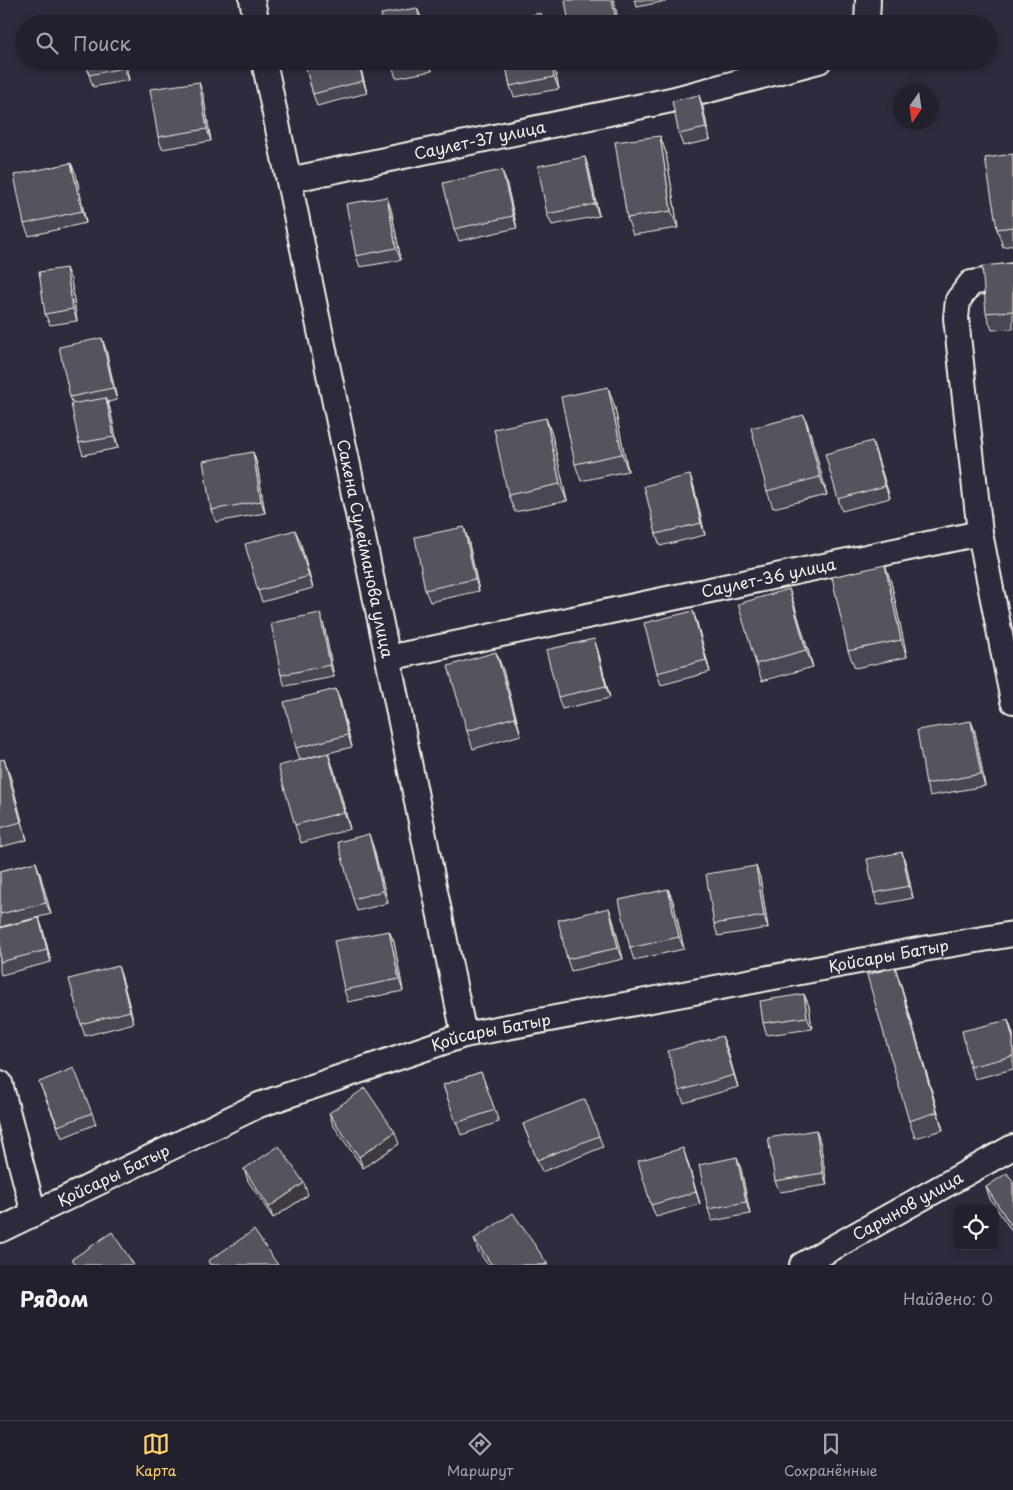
<!DOCTYPE html>
<html lang="ru">
<head>
<meta charset="utf-8">
<style>
	:root { --surface:#23202e; --page:#2b2836; --text:#f1f3f6; --muted:#a3a3aa; --line:#403e4a; --accent:#ffd166 }
	body { margin:0; font-family:"Playpen Sans",sans-serif; background:var(--page); color:var(--text) }
	.controls { position:absolute; right:15px; bottom:15px; display:grid; overflow:hidden; border-radius:8px; box-shadow:0 2px 8px #0003 }
	.controls button { width:45px; height:45px; display:grid; place-items:center; padding:0; border:0; border-bottom:1px solid var(--line); background:var(--surface); color:var(--text); font:25px sans-serif }
	.compass { position:absolute; left:893px; top:85px; width:45px; height:45px; border-radius:50%; background:var(--surface); box-shadow:0 2px 8px #0003; rotate:193deg }
	.list { margin:0; padding:0; list-style:none }
	h2 { display:flex; justify-content:space-between; align-items:center; height:65px; margin:0; padding:0 20px; font-size:21px }
	h2 small { font-size:16px; font-weight:400; color:var(--muted) }
	.icon { flex:none; width:28px; height:28px; fill:none; stroke:currentColor; stroke-width:2; stroke-linecap:round; stroke-linejoin:round }
	.map { position:relative; flex:none; width:1013px; height:1265px; overflow:hidden }
	.search { position:absolute; background:var(--surface); box-shadow:0 2px 8px #0003; left:15px; right:15px; top:15px; height:55px; display:flex; align-items:center; gap:12px; box-sizing:border-box; padding:0 18px; border-radius:28px; color:var(--muted); font-size:19px }
	.sheet { height:155px; background:var(--surface) }
	nav { display:flex; justify-content:space-around; align-items:center; box-sizing:border-box; height:70px; border-top:1px solid var(--line); background:var(--surface); font-size:14px; color:var(--muted) }
	nav a { display:grid; justify-items:center; gap:2px }
	nav .on { color:var(--accent) }
	.map>svg:first-child { display:block }
	.lines { fill:none; stroke-linecap:round; stroke-linejoin:round }
	.minor-casing { stroke:#f4f1e8; stroke-width:28 }
	.minor { stroke:#2f2a3d; stroke-width:24 }
	.wall { fill:#4a4752; stroke:#f4f1e8 }
	.shaded-wall { fill:#3c3942; stroke:#f4f1e8 }
	.building { fill:#56525f; stroke:#f4f1e8 }
	.labels { text-anchor:middle; stroke-width:4.5; stroke-linejoin:round; paint-order:stroke }
	.street-label { font-size:16px; fill:#f4f1e8; stroke:#2f2a3d }
</style>
</head>
<body>
<div class="map">
<svg width="1013" height="1265" viewBox="0 0 1013 1265">
	<rect width="100%" height="100%" fill="#2f2a3d"/>
	<filter id="ink" filterUnits="userSpaceOnUse"><feTurbulence type="fractalNoise" baseFrequency=".02" numOctaves="2"/><feDisplacementMap in="SourceGraphic" scale="10" xChannelSelector="R" yChannelSelector="G"/><feConvolveMatrix kernelMatrix="1 2 1 2 8 2 1 2 1" color-interpolation-filters="sRGB"/></filter>
	<g filter="url(#ink)">
		<g class="lines">
			<!-- minor casing -->
			<g class="minor-casing">
				<g id="minor">
					<path d="M252 0 257 24"/>
					<path d="M867 24 868 0"/>
					<path id="s1" d="M264 61 388 658 464 1035"/>
					<path id="s2" d="M289 180 671 100 819 61"/>
					<path d="M980 533 956 318 958 300 971 283 1013 276"/>
					<path id="s3" d="M388 658 980 533 1013 701"/>
					<path d="M0 1083 34 1214"/>
					<path id="s4" d="M0 1230 259 1105 464 1035 929 948 1013 934"/>
					<path id="s5" d="M802 1265 1013 1147"/>
				</g>
			</g>
			<!-- minor -->
			<use href="#minor" class="minor"/>
		</g>
		<!-- wall -->
		<path class="wall" d="M634 0H671L637 7Z
			M125 61 129 80 93 87 89 75Z
			M304 61H359L367 93 317 106 313 94Z
			M391 61H430L432 71 396 78Z
			M505 61H553L559 89 514 97 510 86Z
			M203 94 211 141 162 149 158 137Z
			M703 107 710 140 683 146 679 134Z
			M660 136 666 153 678 228 633 235 627 218Z
			M1013 154V245L1003 247 997 229Z
			M589 169 599 216 552 225 547 214Z
			M76 174 86 223 29 236 24 224Z
			M506 181 517 228 459 241 454 229Z
			M391 209 401 260 360 267 356 256Z
			M1013 263V329L992 330 986 313Z
			M71 280 77 321 50 325 45 314Z
			M102 338 106 350 117 400 108 402 110 409 118 448 83 455 79 443 73 404 70 397Z
			M614 404 628 471 581 481 575 464Z
			M804 415 810 432 827 495 773 508 767 491Z
			M546 418 552 435 567 501 515 512 508 495Z
			M872 441 876 453 890 498 842 511 838 499Z
			M253 452 257 464 265 513 216 522 211 510Z
			M690 475 694 487 705 535 660 546 656 534Z
			M295 530 313 588 262 602 258 591Z
			M468 539 479 591 430 602 425 590Z
			M885 565 891 582 907 657 855 668 848 651Z
			M789 589 795 607 813 667 762 681 756 664Z
			M693 611 697 623 710 672 661 685 657 673Z
			M324 625 334 677 285 686 281 675Z
			M594 639 598 651 610 698 562 709 558 697Z
			M496 652 503 670 521 735 473 749 467 731Z
			M340 700 352 747 328 753 334 770 350 829 301 843 295 825 322 754 300 760 296 748Z
			M971 721 975 732 985 786 930 796 926 784Z
			M0 760 10 776 27 840 0 847Z
			M373 846 388 903 357 911 353 899Z
			M902 852 906 864 913 898 878 905 874 893Z
			M36 862 40 874 51 914 0 927V871Z
			M760 877 768 928 718 936 714 924Z
			M668 889 673 901 684 949 634 960 630 948Z
			M39 918 43 930 51 962 1 975 0 971V928Z
			M613 920 623 959 571 971 567 959Z
			M389 931 394 942 403 991 348 1002 344 990Z
			M118 966 122 978 134 1023 85 1036 81 1024Z
			M901 985 943 1130 915 1138 909 1121Z
			M804 994 809 1006 812 1029 767 1035 763 1023Z
			M1008 1020 1013 1034V1069L975 1079 970 1067Z
			M722 1036 738 1087 684 1103 679 1091Z
			M481 1072 499 1122 461 1135 443 1085Z
			M39 1082 92 1113 96 1124 62 1138Z
			M329 1113 399 1144 363 1168 333 1125Z
			M523 1124 599 1136 603 1147 542 1172Z
			M816 1130 820 1142 827 1185 780 1192 775 1181Z
			M687 1160 700 1204 656 1217 651 1205Z
			M244 1169 308 1195 273 1218 248 1181Z
			M741 1169 750 1214 712 1221 708 1209Z
			M1013 1182V1233L990 1199 986 1187Z
			M474 1239 547 1263 548 1265H488L478 1251Z"/>
		<!-- shaded-wall -->
		<path class="shaded-wall" d="M612 0H614L619 24H617Z
			M417 8 422 19V24H421Z
			M123 61H125L129 80 124 68Z
			M358 61H359L367 93 363 81Z
			M428 61H430L432 71Z
			M551 61H553L559 89 554 77Z
			M199 82 203 94 211 141 207 129Z
			M699 95 703 107 710 140 706 128Z
			M660 136 666 153 678 228 671 211Z
			M585 157 589 169 599 216 595 204Z
			M71 163 76 174 86 223 82 211Z
			M502 170 506 181 517 228 513 216Z
			M387 197 391 209 401 260 396 248Z
			M66 268 71 280 77 321 73 309Z
			M102 338 106 350 117 400 113 388Z
			M608 387 614 404 628 471 622 454Z
			M106 398 110 409 118 448 114 437Z
			M804 415 810 432 827 495 820 477Z
			M546 418 552 435 567 501 560 484Z
			M872 441 876 453 890 498 885 486Z
			M253 452 257 464 265 513 261 501Z
			M690 475 694 487 705 535 701 523Z
			M464 527 468 539 479 591 475 579Z
			M295 530 300 541 313 588 309 576Z
			M885 565 891 582 907 657 901 640Z
			M789 589 795 607 813 667 806 650Z
			M693 611 697 623 710 672 706 660Z
			M320 613 324 625 334 677 330 665Z
			M594 639 598 651 610 698 606 686Z
			M496 652 503 670 521 735 515 717Z
			M336 689 340 700 352 747 348 735Z
			M971 721 975 732 985 786 981 774Z
			M328 753 334 770 350 829 344 812Z
			M4 759 10 776 27 840 21 822Z
			M369 834 373 846 388 903 383 891Z
			M902 852 906 864 913 898 909 886Z
			M36 862 40 874 51 914 46 903Z
			M756 866 760 877 768 928 764 916Z
			M668 889 673 901 684 949 679 937Z
			M609 908 613 920 623 959 618 948Z
			M39 918 43 930 51 962 47 950Z
			M389 931 394 942 403 991 399 979Z
			M118 966 122 978 134 1023 130 1011Z
			M895 967 901 985 943 1130 937 1112Z
			M804 994 809 1006 812 1029 807 1017Z
			M1008 1020 1013 1034V1039Z
			M722 1036 727 1048 738 1087 734 1075Z
			M816 1130 820 1142 827 1185 823 1173Z
			M395 1132 399 1144 363 1168 359 1157Z
			M683 1148 687 1160 700 1204 696 1192Z
			M737 1157 741 1169 750 1214 746 1202Z
			M304 1183 308 1195 273 1218 269 1207Z"/>
		<!-- building -->
		<path class="building" d="M565 0H612L617 24H569Z
			M417 8 421 24H383L381 14Z
			M541 13 544 24H498V22Z
			M86 61H123L124 68 89 75Z
			M304 61H358L363 81 313 94Z
			M391 61H419L392 67Z
			M505 61H551L554 77 510 86Z
			M199 82 207 129 158 137 150 89Z
			M699 95 706 128 679 134 672 101Z
			M660 136 671 211 627 218 615 142Z
			M1013 154V227L997 229 985 158Z
			M585 157 595 204 547 214 538 166Z
			M71 163 82 211 24 224 14 175Z
			M502 170 513 216 454 229 443 183Z
			M387 197 396 248 356 256 346 204Z
			M1013 263V311L986 313 982 266Z
			M66 268 73 309 45 314 39 272Z
			M102 338 113 388 70 397 59 347Z
			M608 387 622 454 575 464 561 397Z
			M106 398 114 437 79 443 71 404Z
			M804 415 820 477 767 491 751 428Z
			M546 418 560 484 508 495 494 429Z
			M872 441 885 486 838 499 825 454Z
			M253 452 261 501 211 510 203 461Z
			M690 475 701 523 656 534 644 486Z
			M464 527 475 579 425 590 415 537Z
			M295 530 309 576 258 591 245 544Z
			M885 565 901 640 848 651 832 577Z
			M789 589 806 650 756 664 738 604Z
			M693 611 706 660 657 673 644 623Z
			M320 613 330 665 281 675 271 623Z
			M594 639 606 686 558 697 546 650Z
			M496 652 515 717 467 731 448 666Z
			M336 689 348 735 296 748 284 702Z
			M971 721 981 774 926 784 917 730Z
			M328 753 344 812 295 825 278 766Z
			M4 759 21 822 0 828V760Z
			M369 834 383 891 353 899 338 842Z
			M902 852 909 886 874 893 867 859Z
			M36 862 46 903 0 914V871Z
			M756 866 764 916 714 924 706 874Z
			M668 889 679 937 630 948 619 900Z
			M609 908 618 948 567 959 558 920Z
			M39 918 47 950 0 962V928Z
			M389 931 399 979 344 990 334 941Z
			M118 966 130 1011 81 1024 69 979Z
			M895 967 937 1112 909 1121 867 975Z
			M804 994 807 1017 763 1023 760 1001Z
			M1008 1020 1013 1039V1056L970 1067 962 1031Z
			M722 1036 734 1075 679 1091 668 1051Z
			M74 1068 92 1113 58 1126 39 1082Z
			M481 1072 495 1110 456 1123 443 1085Z
			M365 1088 395 1132 359 1157 329 1113Z
			M585 1099 599 1136 537 1160 523 1124Z
			M816 1130 823 1173 775 1181 768 1138Z
			M279 1146 304 1183 269 1207 244 1169Z
			M683 1148 696 1192 651 1205 638 1161Z
			M737 1157 746 1202 708 1209 699 1165Z
			M1007 1173 1013 1182V1224L1011 1225 986 1187Z
			M513 1213 547 1263 544 1265H492L474 1239Z
			M254 1230 278 1265H210L208 1261Z
			M112 1232 134 1265H76L72 1259Z"/>
	</g>
	<g class="labels">
		<!-- street labels -->
		<g class="street-label">
			<text dy="6" stroke="none"><textPath href="#s2" startOffset="195">Саулет-37 улица</textPath></text>
			<text dy="6" stroke="none"><textPath href="#s1" startOffset="498">Сакена Сулейманова улица</textPath></text>
			<text dy="6" stroke="none"><textPath href="#s3" startOffset="389">Саулет-36 улица</textPath></text>
			<text dy="6" stroke="none"><textPath href="#s4" startOffset="936">Қойсары Батыр</textPath></text>
			<text dy="6" stroke="none"><textPath href="#s4" startOffset="531">Қойсары Батыр</textPath></text>
			<text dy="6" stroke="none"><textPath href="#s4" startOffset="126">Қойсары Батыр</textPath></text>
			<text dy="6" stroke="none"><textPath href="#s5" startOffset="121">Сарынов улица</textPath></text>
		</g>
	</g>
</svg>
<div class="controls">
<button><svg class="icon" aria-label="locate" viewBox="0 0 24 24"><circle cx="12" cy="12" r="6"/><path d="M12 2v4M12 18v4M2 12h4M18 12h4"/></svg></button>
</div>
<svg class="compass" viewBox="-18 -18 36 36"><path d="M0-13l5 13h-10z" fill="#e53935"/><path d="M0 13l5-13h-10z" fill="#a3a3aa"/></svg>
<div class="search"><svg class="icon" aria-label="search" viewBox="0 0 24 24"><circle cx="10" cy="10" r="6"/><path d="M15 15l6 6"/></svg>Поиск</div>
</div>
<section class="sheet">
<h2>Рядом<small>Найдено: 0</small></h2>
<ul class="list">
</ul>
</section>
<nav>
<a class="on"><svg class="icon" aria-label="map" viewBox="0 0 24 24"><path d="M3 6l6-2 6 2 6-2v14l-6 2-6-2-6 2zM9 4v14M15 6v14"/></svg>Карта</a>
<a><svg class="icon" aria-label="directions" viewBox="0 0 24 24"><path d="M12 3l9 9-9 9-9-9zM9 14v-3h6M13 9l2 2-2 2"/></svg>Маршрут</a>
<a><svg class="icon" aria-label="saved" viewBox="0 0 24 24"><path d="M7 4h10v16l-5-4-5 4z"/></svg>Сохранённые</a>
</nav>
</body>
</html>
